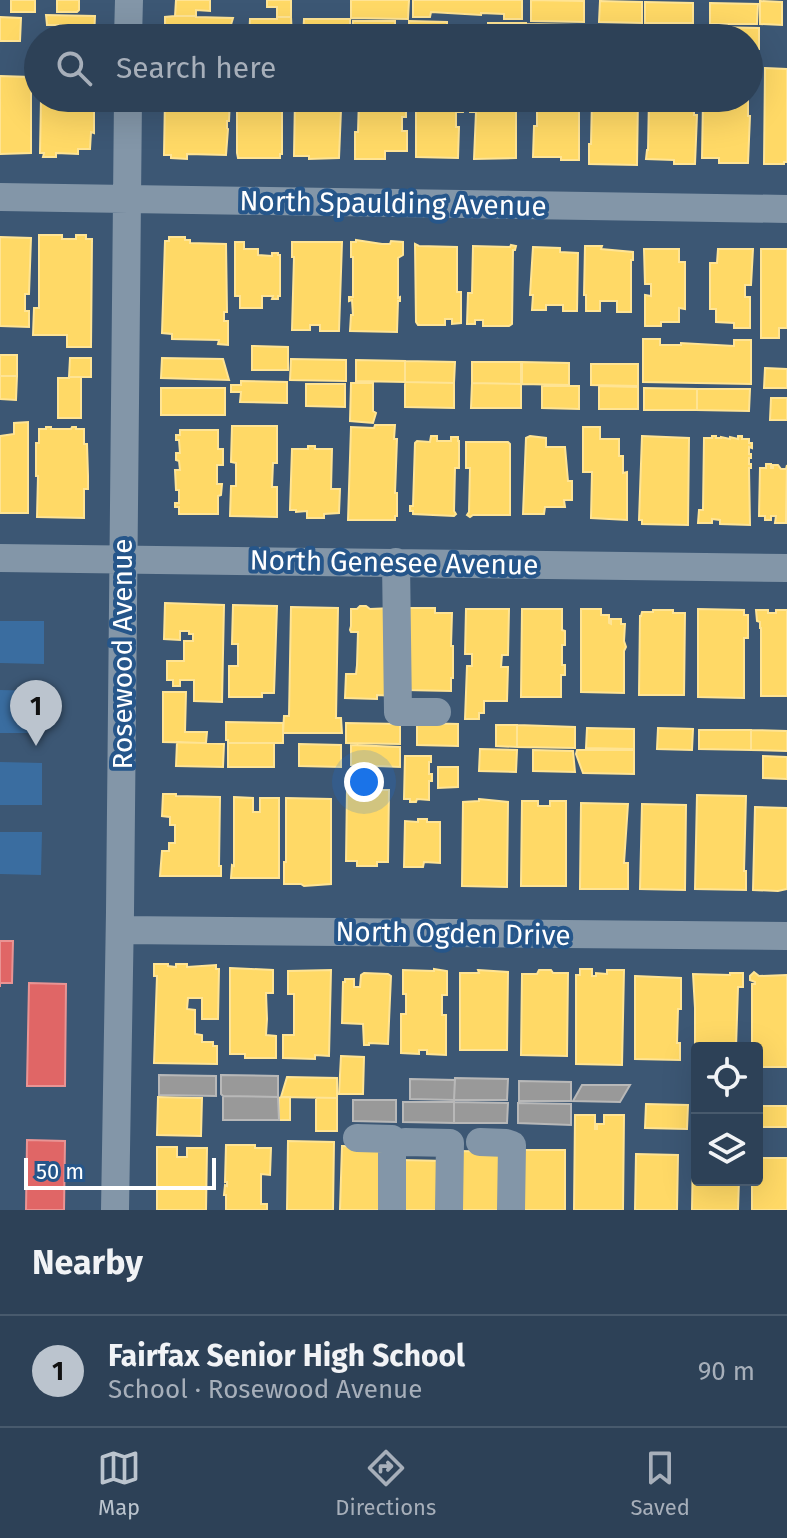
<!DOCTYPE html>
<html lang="en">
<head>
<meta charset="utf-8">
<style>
	:root { --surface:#2d4157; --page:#35485d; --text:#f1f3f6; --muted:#a7afba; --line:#485a6d; --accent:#bbc4ce }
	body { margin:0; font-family:"Fira Sans",sans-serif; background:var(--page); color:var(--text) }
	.controls { position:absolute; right:24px; bottom:24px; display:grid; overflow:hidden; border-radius:8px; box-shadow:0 8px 32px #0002 }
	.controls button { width:72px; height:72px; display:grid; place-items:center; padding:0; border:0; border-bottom:2px solid var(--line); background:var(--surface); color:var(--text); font:40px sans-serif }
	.scale { position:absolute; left:24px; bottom:20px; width:192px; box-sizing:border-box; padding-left:8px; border:4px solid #fff; border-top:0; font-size:22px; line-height:28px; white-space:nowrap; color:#fff; -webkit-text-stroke:6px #26568a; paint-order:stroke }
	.you { position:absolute; left:364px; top:782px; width:28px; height:28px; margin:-20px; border:6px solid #fff; border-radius:50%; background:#1a73e8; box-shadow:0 0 0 12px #1a73e833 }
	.badge { display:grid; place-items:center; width:52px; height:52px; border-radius:50%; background:var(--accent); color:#111; font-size:26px; font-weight:700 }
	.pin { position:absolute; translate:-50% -66px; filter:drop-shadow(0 2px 4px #0008) }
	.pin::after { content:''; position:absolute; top:42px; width:28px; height:24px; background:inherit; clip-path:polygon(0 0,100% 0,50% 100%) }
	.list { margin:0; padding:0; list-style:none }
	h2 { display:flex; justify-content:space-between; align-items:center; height:104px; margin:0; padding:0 32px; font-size:34px }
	h2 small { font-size:26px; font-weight:400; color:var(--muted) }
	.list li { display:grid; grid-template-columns:52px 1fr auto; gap:24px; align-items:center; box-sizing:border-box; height:112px; padding:0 32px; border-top:2px solid var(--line) }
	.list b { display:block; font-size:30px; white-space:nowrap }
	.list p { margin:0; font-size:26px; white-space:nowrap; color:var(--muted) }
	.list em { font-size:26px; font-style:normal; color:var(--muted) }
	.icon { flex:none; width:44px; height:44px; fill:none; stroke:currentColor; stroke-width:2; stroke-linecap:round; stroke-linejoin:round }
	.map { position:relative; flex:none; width:787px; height:1210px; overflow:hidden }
	.search { position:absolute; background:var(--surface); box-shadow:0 8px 32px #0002; left:24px; right:24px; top:24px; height:88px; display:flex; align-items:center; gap:20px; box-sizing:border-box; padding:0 28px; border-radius:44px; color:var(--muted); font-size:30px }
	.sheet { height:216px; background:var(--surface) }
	nav { display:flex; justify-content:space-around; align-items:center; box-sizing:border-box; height:112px; border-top:2px solid var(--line); background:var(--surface); font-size:22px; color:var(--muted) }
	nav a { display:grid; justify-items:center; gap:4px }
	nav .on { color:var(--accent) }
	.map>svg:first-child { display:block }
	.green { fill:#3a6da0 }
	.homes { fill:#ffd966; stroke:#ffe494; stroke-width:2 }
	.shops { fill:#e06666; stroke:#e99494; stroke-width:2 }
	.industry { fill:#999; stroke:#b8b8b8; stroke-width:2 }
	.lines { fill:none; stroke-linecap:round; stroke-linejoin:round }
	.minor { stroke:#8396a8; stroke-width:28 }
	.labels { text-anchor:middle; stroke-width:8; stroke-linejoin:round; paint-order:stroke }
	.street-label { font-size:28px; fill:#fff; stroke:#26568a }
</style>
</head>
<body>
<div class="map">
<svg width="787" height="1210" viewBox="0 0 787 1210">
	<rect width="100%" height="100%" fill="#3c5774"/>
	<!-- green -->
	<path class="green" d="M0 621H44V664L0 663Z
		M0 690 43 691 42 733H0Z
		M0 762 42 763V805H0Z
		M0 832H42L41 875 0 874Z"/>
	<!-- homes -->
	<path class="homes" d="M11 0H35V12H11Z
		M57 0H79V10L77 12H57Z
		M176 0H210V11L196 10V16H175Z
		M267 0H291V17H277V7H267Z
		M351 0H409L408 19 351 18Z
		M413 0H522V19H504V14L481 13V15L431 12 430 17H413Z
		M531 0 584 1V22L531 21Z
		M600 1 642 2V23L599 22Z
		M760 1 782 2V25L760 24Z
		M645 2 693 3V23H645Z
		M710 3 758 4 757 24H710Z
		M46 15 95 16 94 38H70V29H61V25H47Z
		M175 16H196V17L233 18 227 38H165V17Z
		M0 17 21 18 20 41H0Z
		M277 17H291L292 38H249L250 19H277Z
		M304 19H350V38H303Z
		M353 21H395V38H352Z
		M409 21 447 22V38H409Z
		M488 23H526V38H488Z
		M526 24 576 25 575 38H526Z
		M584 25 627 26V38H584Z
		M643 27H690V38H643Z
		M712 27 759 28V49H749V38H712Z
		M765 68 787 69V162H784V164H764Z
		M0 76 31 77V153L0 154Z
		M41 98H84V107H94V133L91 132 90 149H78V154L56 153V157H43L44 153H40Z
		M165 98H230L229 121H227V128L228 129 226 155 187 154V159L171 158V155H164Z
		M237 98H256V100H263V98H282V154H280V158H238L237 153Z
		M295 98H339V110H341L339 158 309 159V156H294Z
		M359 98H402V107L406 106V117H402V131H407V151H385V159H355V132H358Z
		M416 98H465L463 112H456V127H459L458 158 416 157Z
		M469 98H516V158L474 159 476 112H470Z
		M537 98H579V160H561V157H533L534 126H537Z
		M592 98H638L637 165 589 164V144H591Z
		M649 98 663 99V108H680V99H694V115H697L695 164H674V160L646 159 647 150H648Z
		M703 100H717V108L734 109V100H748V116H750L748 163H719V158H702Z
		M39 235H62V239H76V235H86V239H92L91 347H67V335H33L34 308H39Z
		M0 237 31 238 29 294H25V311H29V327L0 326Z
		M169 237H185V240H190V243L226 244 227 312H224V321H228V345L218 344 219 340 172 339V334L162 333 165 241H169Z
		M356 240 382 244H390L391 241 403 242V255L398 258V298L400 297V301H398L397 332 350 331 351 315H353L352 300 349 301V297H353V257H351V242H356Z
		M235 242H244V249H258V255L272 256V253H278V255H280V296H278V299H272L273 296H262V308H240V296H235Z
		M292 242H342L339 331H320V325H310V330H292L294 257H292Z
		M415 244 419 246 457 247V292H461V323L452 324V319H445V325H418L416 322Z
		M511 245 516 246 515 250H513L512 324 509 326H483V320H475V324H467L468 293H472L473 246 510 247Z
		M585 246H602L601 249 633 252V260H631V312H617V301H600V311H586V295H584Z
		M533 247 560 248V252L578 253 577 311H563V305H546V310H532L533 295H530Z
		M644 249H679V262H685V309L679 308V322H661V326H645V295L651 296V284H645Z
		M718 249H753L751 285H745V297H750V328H734V323L716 322V309H710V263H717Z
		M761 249H787V328H779V338H761Z
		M643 339H660V345H681V343L734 346V340H751V384L643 382Z
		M252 346 288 347V370H252Z
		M0 355H17V376H0Z
		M70 358H91V377H69Z
		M162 358 223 359 229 380 161 378Z
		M291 359 346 360V381L290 380Z
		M356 360 405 361V382L356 381Z
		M405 361 455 362 454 383 405 382Z
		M472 362H521V384L472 383Z
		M522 362 569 363V385L522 384Z
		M591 364H638V386L591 385Z
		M765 368 787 369V388H764Z
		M0 376H17L16 400 0 399Z
		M69 377H81V418H58V378H69Z
		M241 381 287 382V403L240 402 241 392H231V385H241Z
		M405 382 454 383V408L405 407Z
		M351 383H373V411L376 413 373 423 350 421Z
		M472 383 521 384V408H471Z
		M306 384H345V407L306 406Z
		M542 386H579V409L542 408Z
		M599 386 638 387V409H599Z
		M161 388H225V415H161Z
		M644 388 697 389V410H644Z
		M697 389H750L749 411 697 410Z
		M771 398H787V420H770Z
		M28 422V513H0V436L14 434V423Z
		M375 425H395L394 439H397L395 493H397V516H395V520H348L351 427 374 428Z
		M232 426H277V463H273L272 487H277V517L230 516 231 486H236V463L231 462Z
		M46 427H51V429H71L72 427H76V429H84V444H87L88 476V489H84V518L37 517 38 476H36V443H39V429H46Z
		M583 427H600V439H619V456H623V473L627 472V520L591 518 592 472H583Z
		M180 430H218V449H223V465H217V484H222L221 495 218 496V514H179V507H175V503H179V490H176L175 470H180L179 461 176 460V453H180L179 440H176V435H180Z
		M431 436H437V441H451V437H458V441H459V468H455L454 511 456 514 454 516 413 514V511H410V506H413L415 443 417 441 430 442Z
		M530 436 546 438V447H565L568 481H572V500H564L565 507H545L544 514H523L526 438Z
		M642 436 689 438 688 525 642 524V520H639Z
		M712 436H716V438H721V437L730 439V437L738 439V436H742V439H749V443H752V448L749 447V454H751V458H749V464H751V468H749L750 525 720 524V520L712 519V523H698L699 510H703L704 438H712Z
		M466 442H508L510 444V515H473L470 517 467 515 469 512 470 468H466Z
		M308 446H315V449H332L331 489H340L339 513 324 514V518H307V511L296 512V510H290L292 449H308Z
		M766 464H771V468H773V465H778L781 469H786L787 465 786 523H775L776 516H771V520H765V516H759L760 468H766Z
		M165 603 224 605 222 702 194 701V680H180V686H173V680H167V661H184V641H193V634H189V631H180V640L164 639Z
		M233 605 277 606 274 693H262V697H229V666H238V644H232Z
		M360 606H366L370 609 393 608 395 696 377 695V699L345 698 346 674H356L357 665 358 632H351L350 630 351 626V609H357Z
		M291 607 338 608 336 718H341L342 733H283L284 716H289Z
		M406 608H435V613H452L451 646H453V678H451V691L406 690Z
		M466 609H509L508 655H502L501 667H508L507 701H484V713H479V719H465L467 666H472V654H465Z
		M522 609H562V630L565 631V645H562V665H565V675H561V697H521Z
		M581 609H601V615H609V623L611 624V619H621V624H625L624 641 626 647 624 651V693L581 692Z
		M698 609 744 610V615H748V638H744V698L698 697Z
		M653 610H673V613H685L684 695H639L640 616H641L642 612H653Z
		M756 610H768V613H776V610H787V696H761V628H760V622L757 621Z
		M163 692H186L185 732H207L206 743 163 742Z
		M226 722 283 723V743H228V740H226Z
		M346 723 400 724V744L346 743Z
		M417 723 458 724V746L417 745Z
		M496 725H517V747L496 746Z
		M517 725 575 727V748L517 747Z
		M587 728 634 729V749L586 748Z
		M658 728 693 729 692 750 657 749Z
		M699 730H751V750L699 749Z
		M751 730 787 731V751L751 750Z
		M177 742 224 744 223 767 176 766Z
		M228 743H274V767H228Z
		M299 744 341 745V767L299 766Z
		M351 745 400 747V767L351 765Z
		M480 749 517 750 516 772 479 771Z
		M533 750 573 751 575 772 533 771Z
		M577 750H634V774L583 773 576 754Z
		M405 756H431V762H429V774H432V781H429V800L417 799 416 802H410V799H404Z
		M763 756 787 757V779L763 778Z
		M438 767H458V787L438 788Z
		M357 782H378V790H389L388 862H377V866H357V861H346L347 789H357Z
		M163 794H176V796L220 797 219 866H221V876H160L162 851H169V843H175V825H170V817L162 816Z
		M697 795 746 796 744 871H746V890L695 889Z
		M234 797 253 798V812H260V798H279V878H231L232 865 234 866Z
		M286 798 331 799V884L304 886 301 884H284V862H286Z
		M479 799 508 802 507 887 462 886 463 802 479 801Z
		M522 801H538V806H550V801H566V886H521Z
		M581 803 628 804 624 863H628V889H580Z
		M642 804 686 805 685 890 640 889Z
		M755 807 787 808V889L778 891 753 890Z
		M418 819H427V822H440V863L424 862 423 867H404L405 821 418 822Z
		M154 964H168V966L176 967V964H187V967L216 965V969H219L218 1019H202V998H188L187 1009 195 1010V1034L202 1035V1042H213V1046H217V1064L154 1063 157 976H154Z
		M230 968 273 970V993H266L267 1019 266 1035 276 1036V1058H245V1054H230Z
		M434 969 447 971V995H442V1015H446V1055L427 1054V1050H419V1054L401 1053V1014H406V994H403V970L434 971Z
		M580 969H592V976H596V973L607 974V970H624L622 1065 576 1064V975H580Z
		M331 970 329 1056 315 1055V1059L283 1058V1035H294V994H288V971Z
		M478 970 508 972 507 1050H460V973H479Z
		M539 970H551L553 973H568L567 1056 521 1055 522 974H537Z
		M754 972 759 976 787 975V1067H757V1048H752V984H755V982L750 980V976Z
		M364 973 388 974 391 976 388 1044 369 1043V1045H364L363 1024 342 1023 343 982H345V979H354V987H360L361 975Z
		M730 973H743V987H738L736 1048H697V1062H695V1008L693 974 730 975Z
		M635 976 681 978V1009H678L677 1043H680V1060L635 1059Z
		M341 1056 364 1057 363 1094H339Z
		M287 1077 337 1078V1098L281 1097Z
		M158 1097 202 1098 201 1136 157 1135Z
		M281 1097H290V1120H279V1098Z
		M316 1098H337V1131H316Z
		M646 1104 688 1105 687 1129 645 1128Z
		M757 1106H787V1127H757Z
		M575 1115H595V1129H597V1124H604V1115H624L623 1210H574Z
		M288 1141 334 1142 333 1210H287Z
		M226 1145H255V1148H271L270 1175 261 1174V1204H267V1210H226V1195H224L225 1185 227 1186V1182H225Z
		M342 1146 387 1147V1210H340Z
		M157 1147H177V1157H187V1148H207L206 1210H157Z
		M693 1149H697V1180H739L738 1210H692Z
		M521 1150H565V1210H521Z
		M460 1151 508 1152 507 1210H459Z
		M636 1154 678 1155 677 1210H635Z
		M758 1158H787V1210H752V1180H757Z
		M402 1160 446 1161V1210H401Z"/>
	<!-- shops -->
	<path class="shops" d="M0 941H13L12 983H0V987Z
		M29 983 66 984 65 1086H27Z
		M27 1140 65 1141 64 1210H26Z"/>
	<!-- industry -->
	<path class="industry" d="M159 1075 216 1076V1096L159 1095Z
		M221 1075 278 1076V1097L223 1096 221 1094Z
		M455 1078 508 1079 507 1100H454Z
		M410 1079 455 1080 454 1100 410 1099Z
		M519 1081 571 1082V1101H519Z
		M582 1085H630L620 1102 573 1101Z
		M223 1096 278 1097 279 1120H223Z
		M353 1100H396V1122L353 1121Z
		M403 1102H454V1123L403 1122Z
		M454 1102 508 1103 507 1123H454Z
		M518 1103 571 1104V1125L518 1123Z"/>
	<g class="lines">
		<!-- minor -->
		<path class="minor" d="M128 38 129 0
			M0 197 787 209
			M0 558 787 568
			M396 562 398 712H437
			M120 930 787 936
			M357 1138 392 1139V1210
			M405 1142 450 1143 449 1210
			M480 1142 506 1143 512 1145 511 1210
			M115 1210 120 912 128 98"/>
	</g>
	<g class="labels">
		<!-- street labels -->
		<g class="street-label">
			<text transform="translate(393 203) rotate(1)" y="10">North Spaulding Avenue</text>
			<text transform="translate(394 562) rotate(1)" y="10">North Genesee Avenue</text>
			<text transform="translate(122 654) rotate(-90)" y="10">Rosewood Avenue</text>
			<text transform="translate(453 933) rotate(1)" y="10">North Ogden Drive</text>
		</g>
	</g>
</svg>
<div class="controls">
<button><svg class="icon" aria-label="locate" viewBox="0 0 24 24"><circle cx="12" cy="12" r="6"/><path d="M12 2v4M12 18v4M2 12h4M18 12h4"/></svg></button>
<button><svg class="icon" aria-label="layers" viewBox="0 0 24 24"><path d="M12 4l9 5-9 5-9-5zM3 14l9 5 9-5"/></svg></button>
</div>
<div class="scale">50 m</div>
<div class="you"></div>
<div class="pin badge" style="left:36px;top:746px">1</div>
<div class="search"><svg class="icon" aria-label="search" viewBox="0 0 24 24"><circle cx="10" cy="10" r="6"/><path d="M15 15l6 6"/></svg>Search here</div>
</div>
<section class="sheet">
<h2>Nearby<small></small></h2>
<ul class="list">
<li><span class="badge">1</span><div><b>Fairfax Senior High School</b><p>School · Rosewood Avenue</p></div><em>90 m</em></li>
</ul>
</section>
<nav>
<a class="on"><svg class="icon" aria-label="map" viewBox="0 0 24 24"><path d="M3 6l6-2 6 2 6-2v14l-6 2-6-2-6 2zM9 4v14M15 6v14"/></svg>Map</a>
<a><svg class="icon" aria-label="directions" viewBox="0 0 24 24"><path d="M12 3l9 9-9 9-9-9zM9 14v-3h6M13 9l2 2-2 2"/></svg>Directions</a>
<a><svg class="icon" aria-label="saved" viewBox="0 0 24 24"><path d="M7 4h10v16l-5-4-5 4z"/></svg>Saved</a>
</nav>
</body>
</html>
